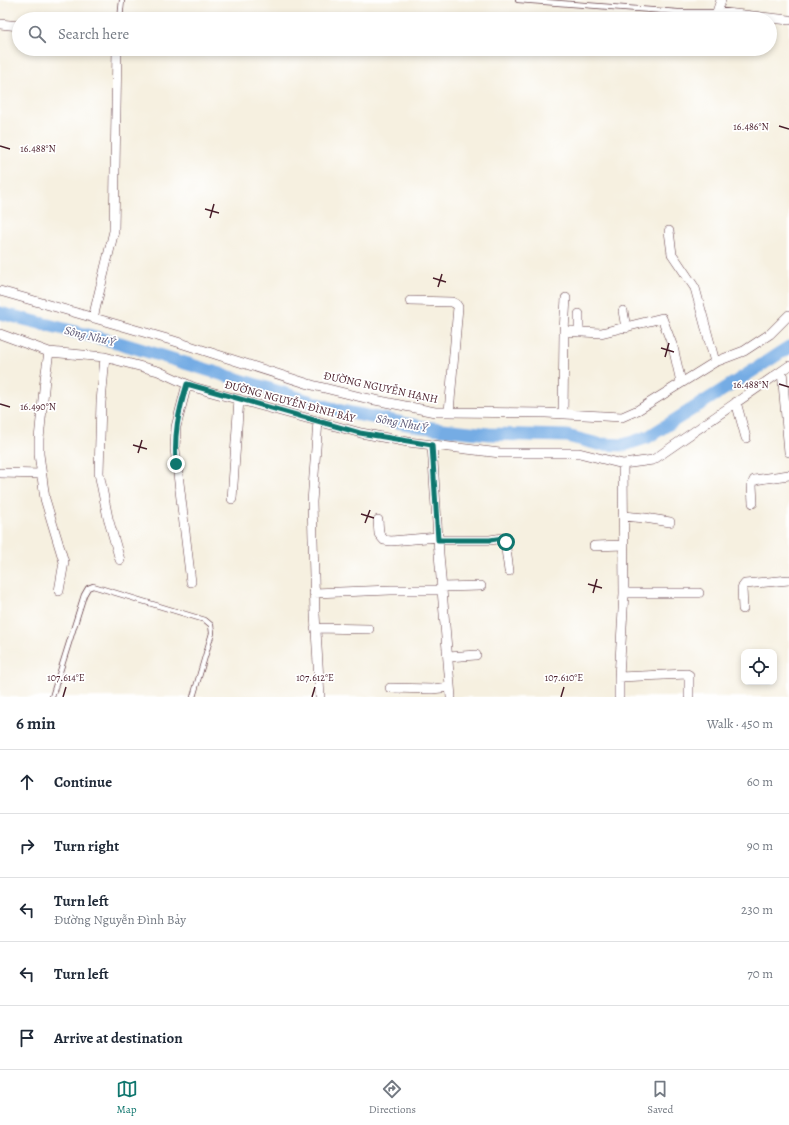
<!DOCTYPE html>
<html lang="en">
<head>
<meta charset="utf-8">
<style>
	:root { --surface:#fff; --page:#f2f2f3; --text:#1f2937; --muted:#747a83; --line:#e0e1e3; --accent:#0f766e }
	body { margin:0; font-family:Alegreya,serif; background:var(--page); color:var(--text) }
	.controls { position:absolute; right:12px; bottom:12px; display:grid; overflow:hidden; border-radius:8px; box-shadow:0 2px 6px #0003 }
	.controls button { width:36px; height:36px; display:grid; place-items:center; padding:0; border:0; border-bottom:1px solid var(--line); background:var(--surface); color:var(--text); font:20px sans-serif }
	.stop { position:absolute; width:12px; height:12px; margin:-9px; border:3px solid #0f766e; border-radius:50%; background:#fff }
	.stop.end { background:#0f766e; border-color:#fff; box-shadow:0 1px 4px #0008 }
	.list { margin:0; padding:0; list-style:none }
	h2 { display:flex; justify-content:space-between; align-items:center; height:52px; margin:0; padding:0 16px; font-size:17px }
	h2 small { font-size:13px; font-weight:400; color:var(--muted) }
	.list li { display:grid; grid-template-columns:26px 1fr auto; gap:12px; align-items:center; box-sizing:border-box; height:64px; padding:0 16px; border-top:1px solid var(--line) }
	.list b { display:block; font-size:15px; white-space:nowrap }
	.list p { margin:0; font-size:13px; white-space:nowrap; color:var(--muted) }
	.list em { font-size:13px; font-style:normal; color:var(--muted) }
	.icon { flex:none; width:22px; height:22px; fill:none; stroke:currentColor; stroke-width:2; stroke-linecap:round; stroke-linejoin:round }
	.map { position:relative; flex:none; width:789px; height:697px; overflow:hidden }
	.search { position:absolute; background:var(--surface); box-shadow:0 2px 6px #0003; left:12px; right:12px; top:12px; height:44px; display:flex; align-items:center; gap:10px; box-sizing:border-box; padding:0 14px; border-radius:22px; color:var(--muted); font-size:15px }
	.sheet { height:372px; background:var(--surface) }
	nav { display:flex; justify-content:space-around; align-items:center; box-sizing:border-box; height:56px; border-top:1px solid var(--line); background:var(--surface); font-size:11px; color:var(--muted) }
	nav a { display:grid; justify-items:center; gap:2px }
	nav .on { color:var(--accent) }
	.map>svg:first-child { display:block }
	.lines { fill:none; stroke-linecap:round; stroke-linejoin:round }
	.river { stroke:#75ace4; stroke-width:13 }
	.service-casing { stroke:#643e46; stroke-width:6 }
	.minor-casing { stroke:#643e46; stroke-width:10 }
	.service { stroke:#fff; stroke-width:4.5 }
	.minor { stroke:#fff; stroke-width:9 }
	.route { stroke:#0f766e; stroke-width:5 }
	.ticks { fill:none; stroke:#4a1f2b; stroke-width:1.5 }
	.labels { text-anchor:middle; stroke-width:3.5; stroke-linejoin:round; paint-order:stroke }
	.street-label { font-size:11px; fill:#4a1f2b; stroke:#fff }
	.water-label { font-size:12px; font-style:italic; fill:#5b5775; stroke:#fff }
	.ticks-label { font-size:10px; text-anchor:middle; fill:#4a1f2b; stroke:#fff; stroke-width:3.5; stroke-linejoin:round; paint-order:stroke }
</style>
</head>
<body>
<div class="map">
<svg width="789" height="697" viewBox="0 0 789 697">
	<rect width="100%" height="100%" fill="#fff"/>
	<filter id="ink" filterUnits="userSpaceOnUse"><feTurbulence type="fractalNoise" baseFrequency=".025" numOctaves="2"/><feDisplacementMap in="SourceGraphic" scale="8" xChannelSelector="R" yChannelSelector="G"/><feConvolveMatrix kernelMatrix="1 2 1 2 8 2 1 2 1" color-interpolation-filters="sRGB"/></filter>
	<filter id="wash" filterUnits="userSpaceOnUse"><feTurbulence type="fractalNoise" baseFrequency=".012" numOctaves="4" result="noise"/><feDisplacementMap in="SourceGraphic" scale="16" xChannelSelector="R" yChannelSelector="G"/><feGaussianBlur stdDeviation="0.9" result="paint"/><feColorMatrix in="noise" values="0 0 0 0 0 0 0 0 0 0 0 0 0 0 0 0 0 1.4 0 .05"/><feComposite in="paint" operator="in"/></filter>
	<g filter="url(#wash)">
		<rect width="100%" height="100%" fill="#f6f0e0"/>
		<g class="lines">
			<!-- river -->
			<path class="river" d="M0 313 120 343 341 411 423 427 489 434 567 436 598 444 624 445 648 437 737 381 789 347"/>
		</g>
	</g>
	<g filter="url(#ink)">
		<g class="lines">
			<!-- service casing -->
			<g class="service-casing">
				<path id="service" d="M518 0 678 12H717
					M120 19 122 0
					M52 697 84 595 88 588 93 586 205 620 211 625 212 633 193 697"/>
			</g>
			<!-- minor casing -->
			<g class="minor-casing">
				<path id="minor" d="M721 0 717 12 789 20
					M0 24 19 26
					M669 231 672 254 695 288 715 362
					M0 291 171 340 312 385 365 398 435 412H449L546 413 622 417 638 410 715 362 744 351 770 334 789 315
					M410 301 452 302 456 304 458 307 449 412
					M623 311 626 328
					M93 318 114 231 117 49
					M564 331 566 298
					M579 332V314
					M0 334 49 352 105 357 131 364 158 371 193 387 361 433 408 442 500 453H579L623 464 653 460 789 366
					M49 352 45 379 39 439V454L45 499 64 562 59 591
					M105 357 101 402 99 473 108 518 120 560
					M782 371 789 452
					M187 384 176 427 175 449 191 582
					M736 402 746 438
					M563 414 564 331 601 333 662 318 673 347 681 382
					M318 421 312 502 315 614 320 697
					M432 445 439 554 451 697
					M0 473 41 474
					M232 499 239 399
					M753 503 752 485 754 480 789 475
					M623 516 645 518 670 522
					M378 520 379 534 384 540 391 541 438 537
					M438 540H490L503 538 505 542 509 571
					M594 546 624 545
					M442 587 481 586
					M314 593 391 590H442
					M624 593H699
					M743 609 742 588 745 584 789 580
					M315 628 369 629
					M448 657 476 655
					M619 677 687 674 689 675V697
					M390 688 432 689 450 687
					M619 697V677L624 593 623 464"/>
			</g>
			<!-- service -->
			<use href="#service" class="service"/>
			<!-- minor -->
			<use href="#minor" class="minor"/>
		</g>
	</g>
	<g class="lines" filter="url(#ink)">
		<!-- route -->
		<path class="route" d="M176 464C174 434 178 413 187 384L360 433 432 445 438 540H490L503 538 506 542"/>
	</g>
	<!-- ticks -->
	<path class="ticks" d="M779 126 789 129M0 146 10 149M205 209 219 213M210 218 214 204M433 278 446 282M438 287 442 274M661 348 674 352M665 357 669 343M779 384 789 387M0 404 10 407M133 445 147 449M138 453 142 440M361 514 374 518M365 523 370 510M588 584 602 588M593 593 597 579M63 697 66 687M312 697 315 687M561 697 564 687"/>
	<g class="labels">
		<!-- street labels -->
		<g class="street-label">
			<text transform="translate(381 387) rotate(12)" y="4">ĐƯỜNG NGUYỄN HẠNH</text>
			<text transform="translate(290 401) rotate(15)" y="4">ĐƯỜNG NGUYỄN ĐÌNH BẢY</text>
		</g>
		<!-- water labels -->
		<g class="water-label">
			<text transform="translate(90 336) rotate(14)" y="4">Sông Như Ý</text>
			<text transform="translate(402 423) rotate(11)" y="4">Sông Như Ý</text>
		</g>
	</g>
	<g class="ticks-label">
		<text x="751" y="130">16.486°N</text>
		<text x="38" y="152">16.488°N</text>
		<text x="751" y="388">16.488°N</text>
		<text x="38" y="410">16.490°N</text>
		<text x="66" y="681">107.614°E</text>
		<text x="315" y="681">107.612°E</text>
		<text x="564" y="681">107.610°E</text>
	</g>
</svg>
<div class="controls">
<button><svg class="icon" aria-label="locate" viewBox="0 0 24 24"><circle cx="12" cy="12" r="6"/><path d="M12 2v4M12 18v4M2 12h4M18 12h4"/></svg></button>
</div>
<div class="stop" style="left:506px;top:542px"></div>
<div class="stop end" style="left:176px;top:464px"></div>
<div class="search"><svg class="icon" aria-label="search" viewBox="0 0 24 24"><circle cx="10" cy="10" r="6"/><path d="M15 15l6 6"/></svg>Search here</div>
</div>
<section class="sheet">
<h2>6 min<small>Walk · 450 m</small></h2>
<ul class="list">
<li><svg class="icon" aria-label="ahead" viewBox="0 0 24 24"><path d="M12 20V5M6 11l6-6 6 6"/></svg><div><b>Continue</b></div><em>60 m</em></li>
<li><svg class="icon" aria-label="right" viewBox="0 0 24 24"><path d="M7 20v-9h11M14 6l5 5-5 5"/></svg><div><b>Turn right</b></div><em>90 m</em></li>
<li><svg class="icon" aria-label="left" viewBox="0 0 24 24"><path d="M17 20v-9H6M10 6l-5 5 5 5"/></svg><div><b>Turn left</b><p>Đường Nguyễn Đình Bảy</p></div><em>230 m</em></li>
<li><svg class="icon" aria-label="left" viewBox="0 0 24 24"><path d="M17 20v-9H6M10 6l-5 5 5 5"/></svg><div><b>Turn left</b></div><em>70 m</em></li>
<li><svg class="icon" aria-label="arrive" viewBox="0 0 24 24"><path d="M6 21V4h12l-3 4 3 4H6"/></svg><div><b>Arrive at destination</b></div></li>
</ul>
</section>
<nav>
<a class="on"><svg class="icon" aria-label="map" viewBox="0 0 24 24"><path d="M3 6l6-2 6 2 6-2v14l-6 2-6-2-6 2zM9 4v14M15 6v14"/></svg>Map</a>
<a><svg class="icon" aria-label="directions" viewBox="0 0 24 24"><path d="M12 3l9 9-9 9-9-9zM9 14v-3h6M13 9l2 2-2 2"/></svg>Directions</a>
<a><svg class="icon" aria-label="saved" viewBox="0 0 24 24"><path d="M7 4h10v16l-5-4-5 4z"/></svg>Saved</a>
</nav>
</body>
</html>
